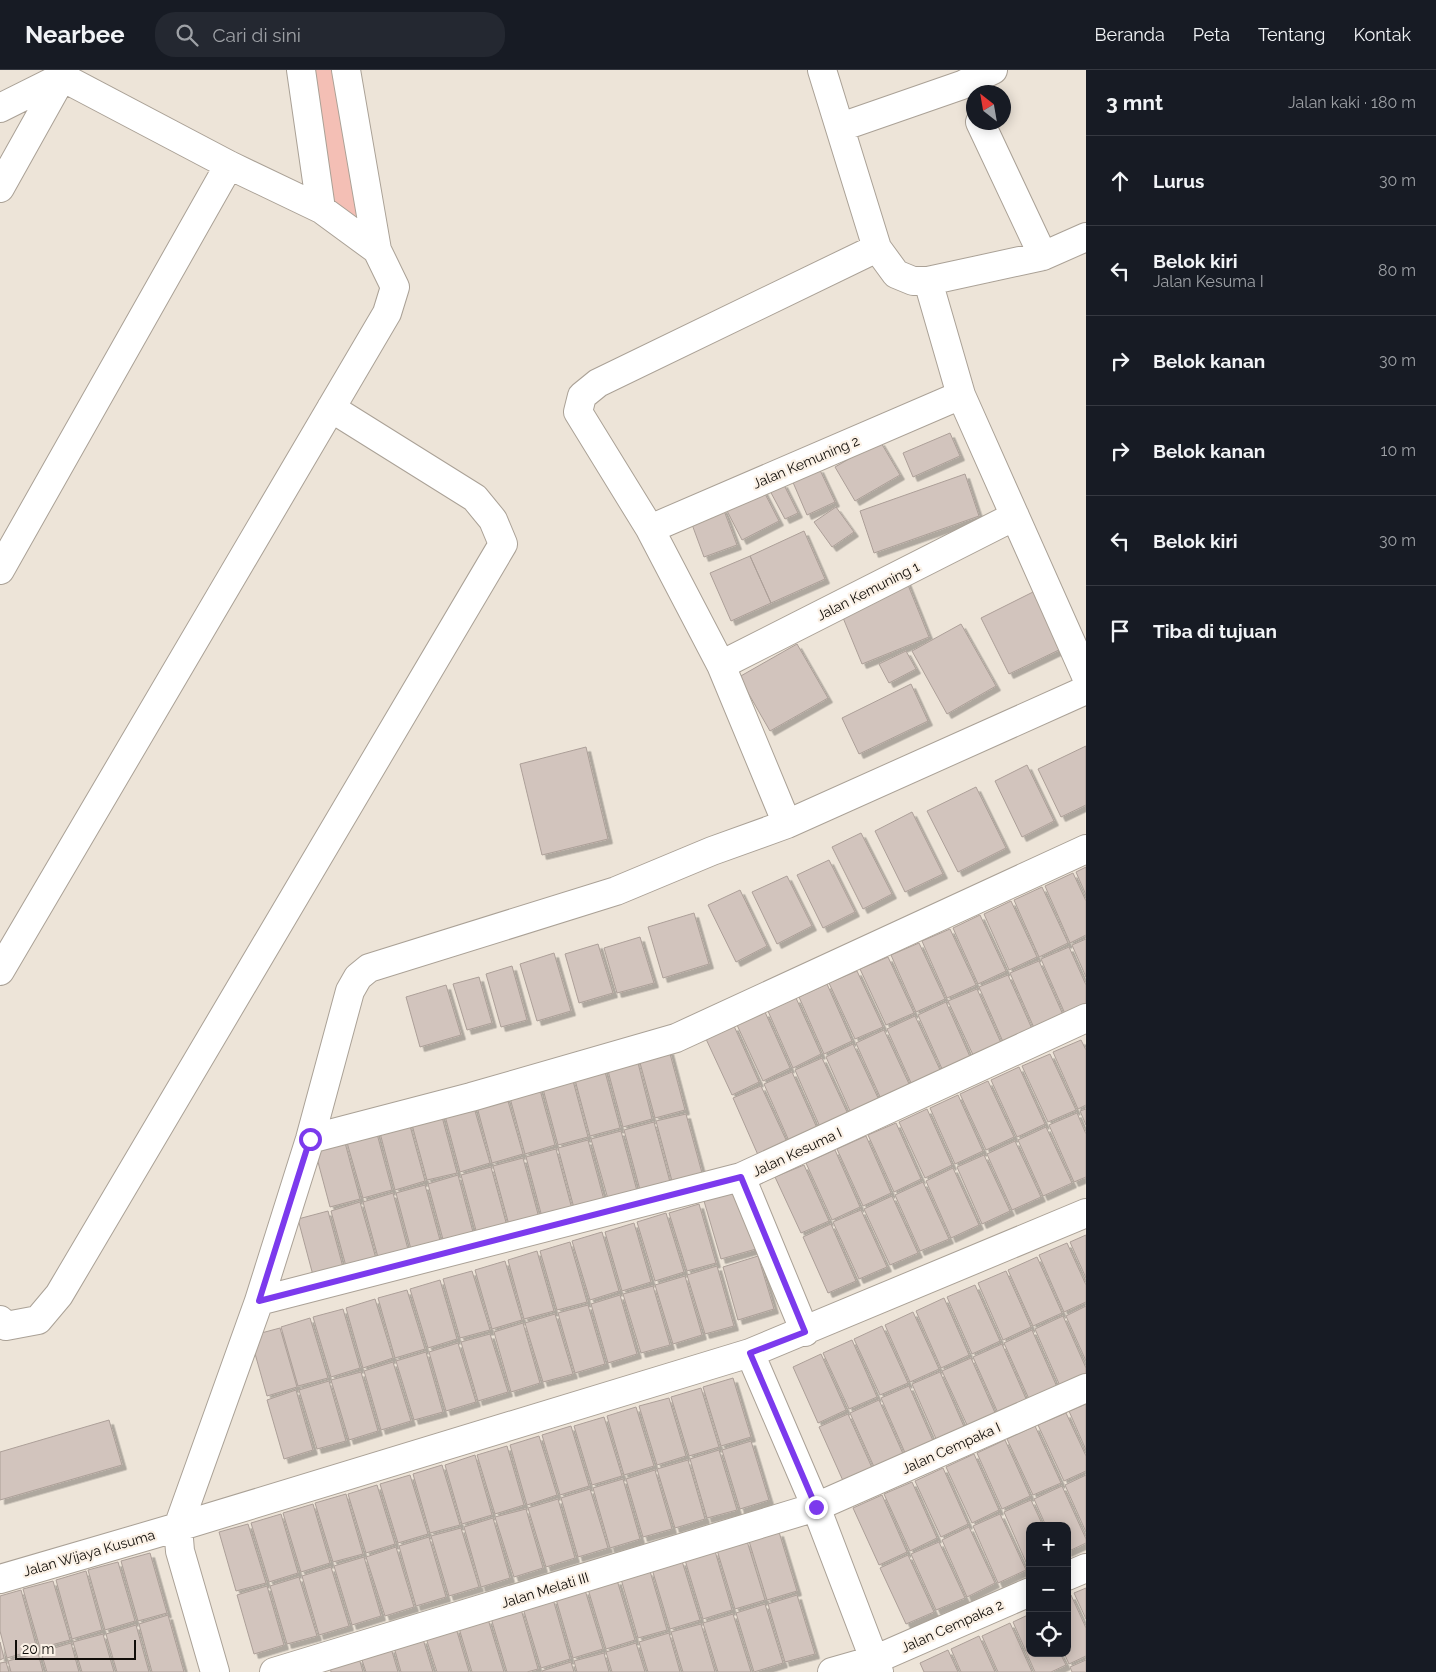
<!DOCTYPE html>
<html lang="id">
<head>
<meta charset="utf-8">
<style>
	:root { --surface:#171b24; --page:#242831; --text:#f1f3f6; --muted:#9ea1a6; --line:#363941 }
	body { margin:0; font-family:Raleway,sans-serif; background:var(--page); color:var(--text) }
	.controls { position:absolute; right:15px; bottom:15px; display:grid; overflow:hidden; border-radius:10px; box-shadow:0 2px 12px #0003 }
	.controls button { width:45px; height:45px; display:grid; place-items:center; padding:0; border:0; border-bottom:1px solid var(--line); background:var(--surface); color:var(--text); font:25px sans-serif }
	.compass { position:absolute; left:966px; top:15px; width:45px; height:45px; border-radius:50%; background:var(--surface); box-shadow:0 2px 12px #0003; rotate:329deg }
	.scale { position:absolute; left:15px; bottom:12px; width:121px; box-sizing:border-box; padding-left:5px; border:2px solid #100d09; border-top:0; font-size:14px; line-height:18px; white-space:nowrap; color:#100d09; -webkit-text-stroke:4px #fbf1e6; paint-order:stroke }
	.stop { position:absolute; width:15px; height:15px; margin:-11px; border:4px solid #7c3aed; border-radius:50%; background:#fff }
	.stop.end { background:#7c3aed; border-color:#fff; box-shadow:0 1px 5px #0008 }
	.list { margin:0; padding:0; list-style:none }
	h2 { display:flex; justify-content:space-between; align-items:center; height:65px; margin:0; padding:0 20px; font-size:21px }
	h2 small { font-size:16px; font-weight:400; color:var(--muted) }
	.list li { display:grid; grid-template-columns:32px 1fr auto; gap:15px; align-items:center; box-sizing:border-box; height:90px; padding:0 20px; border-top:1px solid var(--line) }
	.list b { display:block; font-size:19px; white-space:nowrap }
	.list p { margin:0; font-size:16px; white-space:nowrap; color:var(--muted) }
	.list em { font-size:16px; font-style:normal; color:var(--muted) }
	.icon { flex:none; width:28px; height:28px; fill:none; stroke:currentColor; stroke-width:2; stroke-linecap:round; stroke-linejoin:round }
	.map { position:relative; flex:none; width:1086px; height:1602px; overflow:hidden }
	header { display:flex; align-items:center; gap:30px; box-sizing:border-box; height:70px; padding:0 25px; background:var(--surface); border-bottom:1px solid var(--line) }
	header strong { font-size:24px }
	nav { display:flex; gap:28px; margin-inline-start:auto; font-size:18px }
	.search { width:350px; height:45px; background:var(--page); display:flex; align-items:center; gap:12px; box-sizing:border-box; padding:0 18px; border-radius:20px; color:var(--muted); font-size:19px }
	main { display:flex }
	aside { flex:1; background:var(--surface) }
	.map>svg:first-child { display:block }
	.green { fill:#f4bfb5 }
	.building { fill:#d2c4bd; stroke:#ac9f98; filter:url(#shadow) }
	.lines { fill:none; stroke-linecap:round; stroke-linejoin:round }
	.minor-casing { stroke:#aaa196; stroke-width:30 }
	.minor { stroke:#fff; stroke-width:28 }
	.route { stroke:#7c3aed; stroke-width:6 }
	.labels { text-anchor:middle; stroke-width:4.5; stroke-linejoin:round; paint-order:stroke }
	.street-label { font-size:14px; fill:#100d09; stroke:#fbf1e6 }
</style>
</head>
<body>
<header>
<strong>Nearbee</strong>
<div class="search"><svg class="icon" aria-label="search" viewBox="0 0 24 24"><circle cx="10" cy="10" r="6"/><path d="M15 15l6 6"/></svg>Cari di sini</div>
<nav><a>Beranda</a><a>Peta</a><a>Tentang</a><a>Kontak</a></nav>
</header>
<main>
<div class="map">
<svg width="1086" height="1602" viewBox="0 0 1086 1602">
	<defs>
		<filter id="shadow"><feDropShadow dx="4.5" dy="4.5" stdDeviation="0" flood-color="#0004"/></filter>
	</defs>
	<rect width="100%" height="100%" fill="#ede4d8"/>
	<!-- green -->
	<path class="green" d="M301 0H346L377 180 321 139Z"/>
	<!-- building -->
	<path class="building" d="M950 363 960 386 913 407 903 383Z
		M880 371 900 405 855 431 835 397Z
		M819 398 835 432 807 445 792 410Z
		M965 404 979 446 874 483 860 441Z
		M783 413 798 443 785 449 769 419Z
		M761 416 779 451 742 470 724 435Z
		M836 437 854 462 832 477 814 452Z
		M723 438 737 475 704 487 690 449Z
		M804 461 825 509 771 533 750 486Z
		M750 486 771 533 731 551 710 503Z
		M906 510 929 567 862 594 839 538Z
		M1035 521 1063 578 1009 604 981 548Z
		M961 554 996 616 947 644 912 581Z
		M797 574 828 628 770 661 739 607Z
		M906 581 916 599 889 613 879 594Z
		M911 614 928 651 859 684 842 648Z
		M1086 676V735L1061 747 1038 699Z
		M586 677 608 769 542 785 520 694Z
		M1027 695 1054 751 1022 767 995 711Z
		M976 717 1006 778 958 802 927 741Z
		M912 742 943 804 905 822 875 761Z
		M861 763 892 824 863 839 832 777Z
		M829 790 855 842 823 858 797 805Z
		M1086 797V825L1076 802Z
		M1073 803 1086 831V865L1070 873 1045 816Z
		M787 806 812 856 777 874 752 822Z
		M1042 817 1068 873 1039 887 1014 830Z
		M740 820 767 876 736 892 708 835Z
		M1011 831 1037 887 1009 900 984 844Z
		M694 843 709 894 663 908 648 857Z
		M980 845 1006 901 978 914 953 858Z
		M950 859 976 915 947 928 922 871Z
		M640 867 654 913 617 923 604 878Z
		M1086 869V907L1072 875Z
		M919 873 945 929 916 942 891 885Z
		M598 874 613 923 579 933 565 884Z
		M1069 877 1086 915V937L1066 946 1041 889Z
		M554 883 571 941 537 951 520 894Z
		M888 887 914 943 886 955 860 899Z
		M1039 891 1064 947 1035 960 1010 903Z
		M512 896 527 950 501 957 486 904Z
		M857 901 883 957 855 969 829 913Z
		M1008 905 1033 961 1004 974 979 917Z
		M479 907 492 953 467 960 453 914Z
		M827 914 852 971 824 984 799 927Z
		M446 915 461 965 420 977 406 927Z
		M977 919 1002 975 974 987 948 931Z
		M796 928 821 984 793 998 768 941Z
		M946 932 971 989 943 1001 918 945Z
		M765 942 790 998 763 1011 737 955Z
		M915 946 941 1002 912 1015 887 959Z
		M734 956 759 1012 732 1025 706 969Z
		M884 960 910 1016 881 1029 856 973Z
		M1081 970 1086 980V1035L1078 1039 1053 982Z
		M853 974 879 1030 851 1043 826 987Z
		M669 980 685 1040 655 1048 639 989Z
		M1050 984 1076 1040 1048 1052 1022 996Z
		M822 988 848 1044 820 1057 795 1000Z
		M637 989 652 1049 623 1057 607 997Z
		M1019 997 1045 1054 1017 1067 991 1010Z
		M604 998 620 1058 590 1066 574 1006Z
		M792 1002 817 1058 789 1071 764 1014Z
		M572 1007 588 1067 558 1075 542 1015Z
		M988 1011 1014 1067 986 1080 960 1024Z
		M539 1016 555 1075 525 1084 509 1024Z
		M761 1016 787 1072 758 1085 733 1028Z
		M506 1024 523 1084 492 1093 476 1033Z
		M958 1025 983 1081 955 1094 930 1038Z
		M473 1034 490 1093 460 1102 444 1042Z
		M927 1039 952 1095 925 1108 899 1052Z
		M1086 1039V1055L1080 1041Z
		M441 1043 457 1103 427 1110 411 1051Z
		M1077 1043 1086 1064V1107L1074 1112 1049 1055Z
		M686 1044 702 1103 672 1111 656 1051Z
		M409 1052 425 1111 395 1120 379 1059Z
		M654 1052 670 1112 640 1120 624 1060Z
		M896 1053 921 1109 894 1122 868 1065Z
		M1046 1057 1072 1113 1043 1126 1018 1070Z
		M376 1060 392 1120 363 1128 346 1069Z
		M621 1061 637 1121 608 1129 591 1069Z
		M866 1066 891 1123 863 1136 837 1079Z
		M344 1069 360 1129 330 1137 314 1077Z
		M588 1070 604 1130 574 1138 558 1078Z
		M1015 1071 1041 1127 1012 1140 987 1084Z
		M556 1079 572 1139 542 1147 526 1087Z
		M835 1080 860 1137 832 1150 806 1093Z
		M984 1085 1010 1141 982 1154 957 1097Z
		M523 1088 539 1148 509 1155 493 1096Z
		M804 1095 829 1151 801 1163 775 1107Z
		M491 1097 507 1156 477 1164 461 1105Z
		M953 1098 979 1155 951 1168 926 1111Z
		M458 1105 474 1166 444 1173 428 1114Z
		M923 1112 949 1169 920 1181 895 1125Z
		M425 1115 441 1174 412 1183 396 1123Z
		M738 1121 756 1179 721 1189 704 1131Z
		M393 1123 409 1183 379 1191 363 1132Z
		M892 1126 918 1183 890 1195 864 1139Z
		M360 1132 377 1192 347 1200 331 1141Z
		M699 1134 716 1193 687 1201 669 1143Z
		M861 1140 887 1197 859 1209 833 1152Z
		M328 1141 344 1201 314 1209 298 1149Z
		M666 1143 684 1202 655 1211 637 1152Z
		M634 1153 651 1212 622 1221 605 1162Z
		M831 1154 856 1211 828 1223 803 1167Z
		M602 1162 619 1221 590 1230 572 1171Z
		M1086 1165V1208L1070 1172Z
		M570 1172 587 1232 557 1240 540 1181Z
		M1067 1173 1086 1215V1232L1064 1242 1039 1185Z
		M537 1181 554 1241 524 1249 508 1190Z
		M758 1186 774 1239 738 1250 723 1197Z
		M1037 1187 1062 1243 1033 1256 1008 1200Z
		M505 1191 522 1250 492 1259 475 1200Z
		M717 1196 734 1256 705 1264 687 1205Z
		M472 1201 490 1260 460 1268 443 1209Z
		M1006 1201 1031 1257 1003 1270 978 1213Z
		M685 1206 702 1265 673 1274 655 1215Z
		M440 1210 457 1269 428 1278 410 1219Z
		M975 1215 1000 1271 972 1284 947 1227Z
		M653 1216 670 1275 641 1283 623 1224Z
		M407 1220 425 1279 395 1288 378 1228Z
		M620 1225 637 1284 608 1293 591 1234Z
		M944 1228 969 1285 941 1298 916 1241Z
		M375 1229 393 1288 363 1298 346 1238Z
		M588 1235 605 1294 575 1303 558 1243Z
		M1086 1236V1291L1066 1246Z
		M343 1239 360 1298 331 1307 313 1247Z
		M913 1242 939 1299 910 1312 885 1255Z
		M555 1244 573 1304 543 1312 525 1253Z
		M1063 1246 1086 1298V1304L1060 1316 1035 1259Z
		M310 1248 328 1308 298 1316 281 1257Z
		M523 1253 540 1313 511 1322 494 1262Z
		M882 1256 908 1313 880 1325 854 1269Z
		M280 1258 297 1317 267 1326 250 1266Z
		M1032 1260 1057 1317 1029 1329 1004 1273Z
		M490 1264 508 1322 478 1331 461 1272Z
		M852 1270 877 1327 849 1339 823 1283Z
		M458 1273 476 1332 446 1341 429 1282Z
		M1002 1274 1027 1331 998 1343 973 1287Z
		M426 1282 443 1342 414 1350 396 1291Z
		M821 1284 846 1340 818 1353 793 1297Z
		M971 1288 996 1345 968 1357 942 1301Z
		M393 1292 411 1351 381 1360 364 1301Z
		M361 1302 378 1361 349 1370 331 1310Z
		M940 1302 965 1359 937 1371 912 1314Z
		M733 1308 751 1367 721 1376 703 1317Z
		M329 1311 346 1371 317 1379 299 1320Z
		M909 1316 934 1373 906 1385 881 1328Z
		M701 1318 719 1377 689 1386 671 1327Z
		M296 1320 313 1380 284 1389 267 1330Z
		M669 1328 686 1386 657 1395 639 1336Z
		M879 1330 904 1386 875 1399 850 1343Z
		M1086 1334V1380L1069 1341Z
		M636 1337 654 1396 624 1405 607 1346Z
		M1066 1343 1086 1386V1401L1064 1411 1038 1355Z
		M848 1344 873 1400 844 1413 819 1357Z
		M604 1347 622 1406 592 1415 574 1356Z
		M109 1350 122 1395 0 1430V1382Z
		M571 1356 589 1416 560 1425 542 1365Z
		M1035 1356 1061 1413 1033 1425 1007 1369Z
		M539 1366 557 1425 527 1435 510 1375Z
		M1005 1370 1030 1426 1002 1439 977 1383Z
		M751 1371 769 1430 740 1439 722 1380Z
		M507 1376 524 1435 495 1444 477 1385Z
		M719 1380 737 1440 707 1448 690 1389Z
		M974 1384 999 1440 972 1453 946 1397Z
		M475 1385 492 1445 462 1454 445 1395Z
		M688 1390 705 1449 675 1458 657 1399Z
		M442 1395 460 1455 430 1463 413 1404Z
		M943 1398 968 1454 941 1467 915 1411Z
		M655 1400 672 1459 643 1467 626 1409Z
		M410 1405 428 1464 398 1473 380 1414Z
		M1086 1405V1462L1065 1415Z
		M623 1409 640 1469 610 1478 593 1418Z
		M912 1412 937 1468 910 1481 884 1424Z
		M377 1415 395 1474 366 1483 348 1424Z
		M1062 1416 1086 1469V1473L1067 1482V1456H1046L1034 1429Z
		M590 1419 608 1478 578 1487 561 1428Z
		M346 1424 363 1484 333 1492 315 1433Z
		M882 1425 907 1482 879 1495 853 1438Z
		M558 1429 575 1488 546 1497 528 1438Z
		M1031 1430 1043 1456H1030L1029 1499 1004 1442Z
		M313 1434 330 1493 301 1502 283 1443Z
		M526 1439 543 1498 514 1507 495 1447Z
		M281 1444 298 1503 269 1512 251 1453Z
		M1000 1444 1026 1500 998 1513 973 1456Z
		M493 1448 510 1508 481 1517 464 1457Z
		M248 1454 266 1513 236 1521 219 1462Z
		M969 1457 995 1513 967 1527 942 1470Z
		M461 1458 479 1517 449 1526 431 1466Z
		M779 1462 797 1521 767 1530 749 1471Z
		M429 1467 446 1527 416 1536 399 1476Z
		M747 1471 765 1530 735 1539 717 1480Z
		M939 1472 965 1528 936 1540 911 1484Z
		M396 1477 414 1537 385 1546 366 1487Z
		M715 1481 732 1540 703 1549 685 1490Z
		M150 1483 167 1543 138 1551 121 1491Z
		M908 1485 934 1542 906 1554 880 1498Z
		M364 1487 381 1546 352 1555 334 1496Z
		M682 1491 700 1550 670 1559 652 1499Z
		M118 1492 135 1551 105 1560 88 1500Z
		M331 1497 349 1556 319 1565 302 1506Z
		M86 1501 102 1560 72 1569 56 1510Z
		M650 1501 667 1560 638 1568 621 1509Z
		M299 1507 317 1566 287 1574 270 1516Z
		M617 1510 635 1570 606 1579 588 1519Z
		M53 1511 70 1570 40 1578 23 1519Z
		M267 1516 284 1575 254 1584 237 1525Z
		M1086 1518V1549L1074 1523Z
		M21 1520 37 1579 7 1588 0 1561V1526Z
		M585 1520 603 1579 573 1588 556 1529Z
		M797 1525 815 1584 785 1592 768 1534Z
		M1071 1525 1086 1558V1586L1069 1594 1064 1583H1067V1527Z
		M553 1529 570 1589 541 1598 523 1538Z
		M765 1534 783 1593 754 1602 736 1543Z
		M521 1539 538 1599 527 1602H507L491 1548Z
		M733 1544 751 1602H718L703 1553Z
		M1030 1544V1583H1060L1066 1595 1051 1602H1035L1013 1552Z
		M168 1545 184 1602H152L139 1554Z
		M488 1549 504 1602H472L459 1558Z
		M1010 1553 1032 1602H998L982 1566Z
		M701 1554 715 1602H683L671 1562Z
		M136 1555 149 1602H117L106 1564Z
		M456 1558 469 1602H437L426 1568Z
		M669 1563 680 1602H648L639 1572Z
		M103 1564 114 1602H82L73 1572Z
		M979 1566 995 1602H961L951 1579Z
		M423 1569 433 1602H401L394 1577Z
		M0 1572 4 1588 0 1590Z
		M71 1573 79 1602H47L41 1582Z
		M636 1573 645 1602H612L606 1582Z
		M391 1578 398 1602H366L361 1587Z
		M948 1580 958 1602H924L920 1593Z
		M38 1583 43 1602H11L8 1591Z
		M604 1583 609 1602H577L574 1591Z
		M359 1588 363 1602H331L330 1597Z
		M1086 1590V1602H1072L1070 1597Z
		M6 1592 9 1602H0V1593Z
		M571 1592 574 1602H542V1601Z"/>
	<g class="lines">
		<!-- minor casing -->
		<g class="minor-casing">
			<path id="minor" d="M301 0 321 139
				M822 0 877 178 896 204 913 211H928L961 325 1086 606
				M62 7 229 95 321 139 377 180 346 0
				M0 38 62 7 0 118
				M980 52 1043 186
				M841 57 962 15 993 0
				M928 211 1043 186 1086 167
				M650 459 961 325
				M0 500 229 95
				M721 595 1015 446
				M787 754 721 595 650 459 578 342 582 326 598 313 877 178
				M0 901 387 243 395 217 377 180
				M310 1069 471 1027 676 968 1086 779
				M741 1107 805 1262
				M259 1231 741 1107 1086 948
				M0 1250 6 1256 38 1250 59 1225 503 474 493 450 475 428 331 338
				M750 1283 816 1437 879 1602
				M1067 1506 1086 1498
				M0 1509 178 1457 750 1283 1086 1143
				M215 1602 180 1481 178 1457 259 1231 310 1069 350 921 358 907 369 898 616 821 712 781 787 754 1086 620
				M274 1602 816 1437 1086 1318
				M832 1602 874 1590 1030 1522"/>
		</g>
		<!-- minor -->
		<use href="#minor" class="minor"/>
	</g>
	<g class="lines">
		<!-- route -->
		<path class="route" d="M310 1069 259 1231 741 1107 805 1262 750 1283 816 1437"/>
	</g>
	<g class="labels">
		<!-- street labels -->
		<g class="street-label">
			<text transform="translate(806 392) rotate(-23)" y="5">Jalan Kemuning 2</text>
			<text transform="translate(868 521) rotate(-27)" y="5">Jalan Kemuning 1</text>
			<text transform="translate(797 1082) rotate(-25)" y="5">Jalan Kesuma I</text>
			<text transform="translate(951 1378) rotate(-24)" y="5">Jalan Cempaka I</text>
			<text transform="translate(89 1483) rotate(-16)" y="5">Jalan Wijaya Kusuma</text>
			<text transform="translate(545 1520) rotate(-17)" y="5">Jalan Melati III</text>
			<text transform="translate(952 1556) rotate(-24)" y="5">Jalan Cempaka 2</text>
		</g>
	</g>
</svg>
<div class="controls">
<button>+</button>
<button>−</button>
<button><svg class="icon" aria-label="locate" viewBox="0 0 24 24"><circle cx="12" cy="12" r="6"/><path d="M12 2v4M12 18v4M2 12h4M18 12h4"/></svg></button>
</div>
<svg class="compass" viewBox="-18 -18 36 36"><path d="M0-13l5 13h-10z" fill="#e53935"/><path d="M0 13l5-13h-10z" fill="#9ea1a6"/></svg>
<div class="scale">20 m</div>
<div class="stop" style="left:310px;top:1069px"></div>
<div class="stop end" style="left:816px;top:1437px"></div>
</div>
<aside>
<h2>3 mnt<small>Jalan kaki · 180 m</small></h2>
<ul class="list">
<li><svg class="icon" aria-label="ahead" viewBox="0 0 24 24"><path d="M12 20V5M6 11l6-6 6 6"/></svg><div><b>Lurus</b></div><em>30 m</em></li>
<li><svg class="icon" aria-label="left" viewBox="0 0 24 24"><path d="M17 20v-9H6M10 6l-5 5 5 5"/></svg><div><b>Belok kiri</b><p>Jalan Kesuma I</p></div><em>80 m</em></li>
<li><svg class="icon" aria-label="right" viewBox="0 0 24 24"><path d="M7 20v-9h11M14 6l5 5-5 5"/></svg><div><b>Belok kanan</b></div><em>30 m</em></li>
<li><svg class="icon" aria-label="right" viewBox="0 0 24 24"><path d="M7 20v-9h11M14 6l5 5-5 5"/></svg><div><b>Belok kanan</b></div><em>10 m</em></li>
<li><svg class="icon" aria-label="left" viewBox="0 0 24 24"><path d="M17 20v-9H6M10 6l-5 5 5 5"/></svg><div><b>Belok kiri</b></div><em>30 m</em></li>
<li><svg class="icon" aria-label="arrive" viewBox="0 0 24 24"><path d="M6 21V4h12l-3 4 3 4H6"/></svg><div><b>Tiba di tujuan</b></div></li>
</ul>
</aside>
</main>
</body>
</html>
